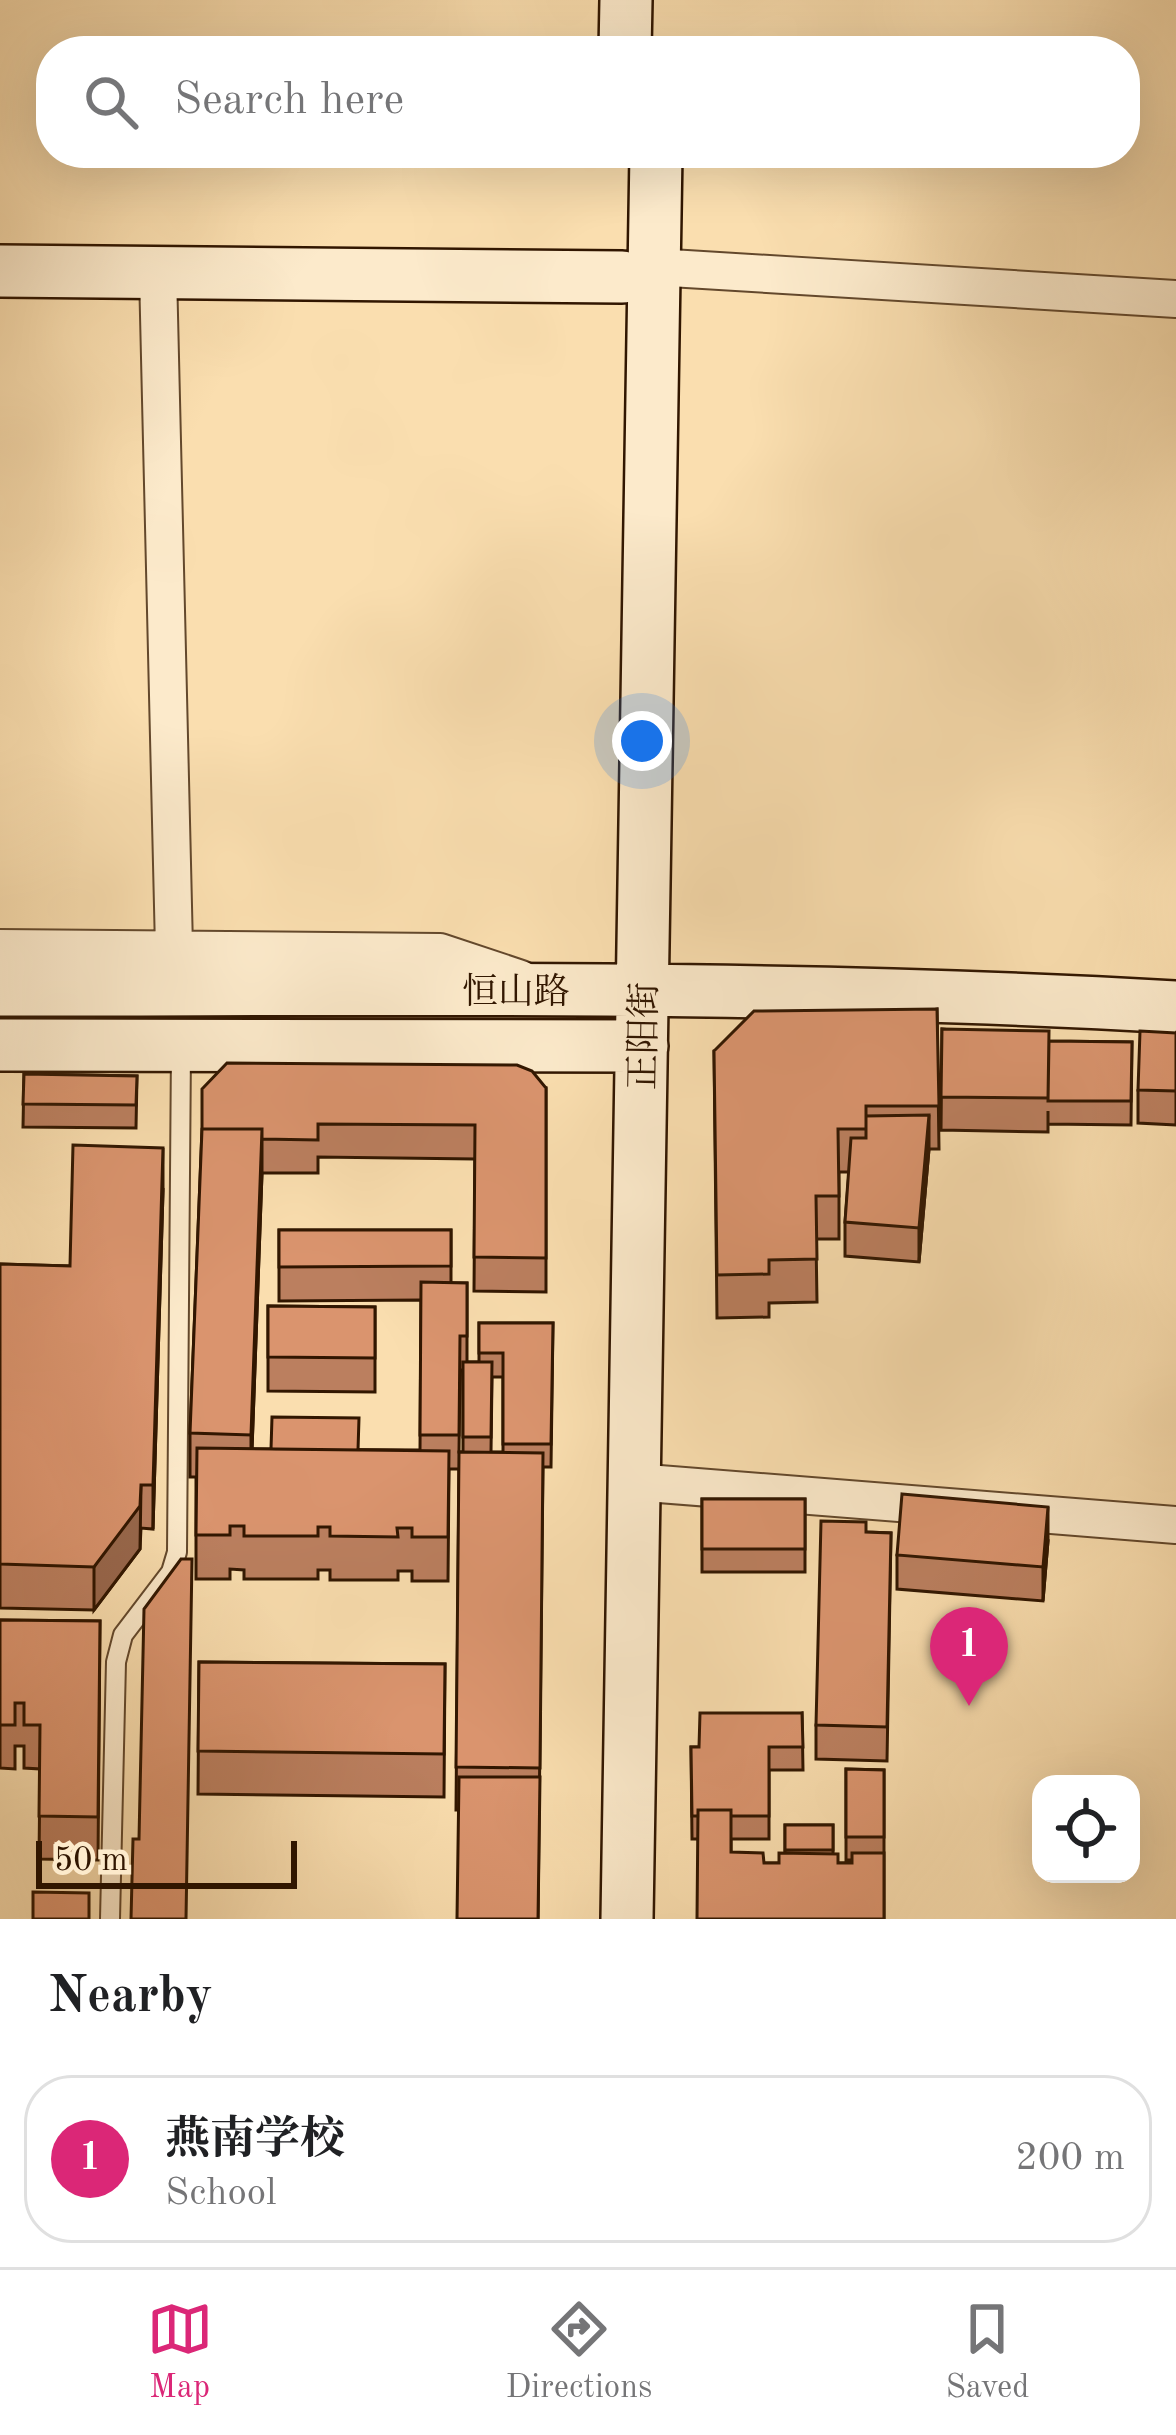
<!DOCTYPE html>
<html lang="en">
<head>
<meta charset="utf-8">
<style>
	:root { --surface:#fff; --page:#f2f2f2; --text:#202124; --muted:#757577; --line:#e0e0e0; --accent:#db2777 }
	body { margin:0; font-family:"Old Standard TT","Noto Serif SC",serif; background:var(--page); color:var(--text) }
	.controls { position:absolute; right:36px; bottom:36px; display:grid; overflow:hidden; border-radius:24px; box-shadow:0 12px 48px #0002 }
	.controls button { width:108px; height:108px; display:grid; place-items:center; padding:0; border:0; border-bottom:3px solid var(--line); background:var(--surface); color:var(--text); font:60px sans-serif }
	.scale { position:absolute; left:36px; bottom:30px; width:261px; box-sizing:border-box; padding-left:12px; border:6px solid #311600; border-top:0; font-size:33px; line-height:42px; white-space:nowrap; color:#311600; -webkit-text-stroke:9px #fceacb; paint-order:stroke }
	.you { position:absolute; left:642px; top:741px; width:42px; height:42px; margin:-30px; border:9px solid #fff; border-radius:50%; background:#1a73e8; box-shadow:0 0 0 18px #1a73e833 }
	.badge { display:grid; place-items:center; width:78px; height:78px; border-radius:50%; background:var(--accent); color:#fff; font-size:39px; font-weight:700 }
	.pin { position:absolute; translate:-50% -99px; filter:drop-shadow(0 3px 6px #0008) }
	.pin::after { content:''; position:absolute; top:63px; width:42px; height:36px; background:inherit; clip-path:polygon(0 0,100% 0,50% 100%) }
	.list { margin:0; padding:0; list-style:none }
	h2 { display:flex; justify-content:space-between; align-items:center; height:156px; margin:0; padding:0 48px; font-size:51px }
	h2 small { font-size:39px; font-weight:400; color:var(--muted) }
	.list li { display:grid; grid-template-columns:78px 1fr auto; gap:36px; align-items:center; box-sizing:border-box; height:168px; margin:0 24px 24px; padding:0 24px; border:3px solid var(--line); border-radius:48px }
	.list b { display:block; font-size:45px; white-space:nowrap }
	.list p { margin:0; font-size:39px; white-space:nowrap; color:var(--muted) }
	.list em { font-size:39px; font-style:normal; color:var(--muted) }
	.icon { flex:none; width:66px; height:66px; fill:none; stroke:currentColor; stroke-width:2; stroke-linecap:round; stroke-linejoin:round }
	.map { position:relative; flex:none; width:1176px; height:1919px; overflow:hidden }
	.search { position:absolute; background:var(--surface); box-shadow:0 12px 48px #0002; left:36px; right:36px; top:36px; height:132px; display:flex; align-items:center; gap:30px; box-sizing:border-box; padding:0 42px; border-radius:48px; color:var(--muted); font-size:45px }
	.sheet { height:348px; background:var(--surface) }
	nav { display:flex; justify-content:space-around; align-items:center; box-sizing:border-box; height:168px; border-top:3px solid var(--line); background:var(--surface); font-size:33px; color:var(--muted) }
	nav a { display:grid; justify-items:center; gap:6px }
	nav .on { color:var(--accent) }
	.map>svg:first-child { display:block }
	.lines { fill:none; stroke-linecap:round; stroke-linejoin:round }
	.lane-casing { stroke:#63482c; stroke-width:22 }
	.street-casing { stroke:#63482c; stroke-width:40 }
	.secondary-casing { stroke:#311600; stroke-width:56 }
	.lane { stroke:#fceacb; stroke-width:18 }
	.street { stroke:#fceacb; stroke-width:36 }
	.secondary { stroke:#fceacb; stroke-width:51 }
	.wall { fill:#bb7f5f; stroke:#311600; stroke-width:3; fill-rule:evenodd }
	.shaded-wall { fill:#99684d; stroke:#311600; stroke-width:3 }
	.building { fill:#da946e; stroke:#311600; stroke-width:3 }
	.labels { text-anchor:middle; stroke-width:9; stroke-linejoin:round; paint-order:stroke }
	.street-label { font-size:36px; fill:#311600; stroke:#fceacb }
</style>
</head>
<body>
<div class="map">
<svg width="1176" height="1919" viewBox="0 0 1176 1919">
	<rect width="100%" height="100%" fill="#fadeaf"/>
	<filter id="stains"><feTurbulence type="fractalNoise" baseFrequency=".00167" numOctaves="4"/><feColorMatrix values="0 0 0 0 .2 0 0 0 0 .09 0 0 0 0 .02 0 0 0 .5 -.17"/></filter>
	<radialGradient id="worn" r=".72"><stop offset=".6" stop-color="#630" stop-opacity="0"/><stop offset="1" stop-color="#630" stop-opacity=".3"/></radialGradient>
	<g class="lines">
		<!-- lane casing -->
		<g class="lane-casing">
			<path id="lane" d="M110 1919 116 1662 123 1635 171 1572 177 1552 181 1048"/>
		</g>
		<!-- street casing -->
		<g class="street-casing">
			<path id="street" d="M654 267 1176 299
				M158 273 175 990
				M0 948 440 952 521 979
				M634 1482 1176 1525"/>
		</g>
		<!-- secondary casing -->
		<g class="secondary-casing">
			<path id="secondary" d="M625 51 626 0
				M0 271 622 277
				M0 990C392 990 785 984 1176 1007
				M0 1045 642 1046
				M627 1919 656 153"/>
		</g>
		<!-- lane -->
		<use href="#lane" class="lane"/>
		<!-- street -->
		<use href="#street" class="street"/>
		<!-- secondary -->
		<use href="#secondary" class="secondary"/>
	</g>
	<!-- wall -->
	<path class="wall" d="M937 1009 939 1149H929L919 1262 845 1256V1222L849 1172H839V1239H816L817 1302 769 1303V1317L717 1318 714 1051Z
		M942 1029 1049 1041 1132 1042 1131 1125 1048 1124V1111V1132L941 1130Z
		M1176 1033V1125L1138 1123V1090Z
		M24 1074 137 1076 136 1128 23 1127Z
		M546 1088V1292L474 1291 475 1159 318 1157V1173H262L252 1449 420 1450 421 1300 279 1301V1230H451V1283H467V1362H479V1323H553L551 1467H543L538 1919 458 1810H456L459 1469H449L448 1581H412V1571H398V1580H330V1570H318V1579H244V1570L230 1569V1579H196V1477H190V1433L202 1129ZM460 1370H463V1452H459ZM492 1377H503V1452H491Z
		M163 1191 153 1529 141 1528 140 1549 94 1610 0 1608V1264L70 1266Z
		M268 1306 375 1307V1392L268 1391Z
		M702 1499H805V1572H702Z
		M866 1532 891 1533 887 1761 816 1759V1725Z
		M1048 1541 1043 1601 897 1589V1555Z
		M0 1620 100 1621 98 1860 39 1859 40 1769 24 1768V1746H15V1769L0 1768Z
		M199 1662 445 1664 444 1797 198 1794Z
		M802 1713 803 1770H769V1839H731V1852L764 1863H779L785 1853V1825H833V1854L838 1863H852V1860H846V1769L884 1770V1919L697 1839H692L691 1747H699Z"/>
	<!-- shaded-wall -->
	<path class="shaded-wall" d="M929 1115V1149L919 1262V1228Z
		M262 1129V1173L251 1478V1435Z
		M163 1148V1191L153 1529V1485Z
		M141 1485 140 1549 94 1610V1567Z
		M1048 1507V1541L1043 1601V1567Z"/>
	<!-- building -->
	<path class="building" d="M937 1009 939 1106H866V1129H838L839 1196H816L817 1259 769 1260V1274L717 1275 714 1051 754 1011Z
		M942 1029 1049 1031 1048 1098 941 1097Z
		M1140 1031 1176 1033V1091L1138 1090Z
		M1049 1041 1132 1042 1131 1101H1048Z
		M227 1063 517 1065 532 1071 546 1088V1258L474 1257 475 1125 318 1124V1140L262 1139V1129H202V1089Z
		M24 1074 137 1076 136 1105 23 1104Z
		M929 1115 919 1228 845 1222 851 1138H866V1116Z
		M202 1129H262L251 1435 190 1433Z
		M73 1145 163 1148 153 1485H141L140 1506 94 1567 0 1564V1264L70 1266Z
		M279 1230H451V1266L279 1267Z
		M421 1282 467 1283V1336H460L459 1435H420Z
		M268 1306 375 1307V1358L268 1357Z
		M479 1323H553L551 1444H503V1353H479Z
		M463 1362H492L491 1437H463Z
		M272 1417 359 1418 358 1450 271 1449Z
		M197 1448 449 1451 448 1537H412V1528H397L398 1537 330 1536V1527H318V1536H244V1526H230V1535H196Z
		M459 1452 543 1453 540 1768 456 1767Z
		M902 1494 1048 1507 1043 1567 897 1555Z
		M702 1499H805V1549H702Z
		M821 1521 866 1522V1532L891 1533 887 1727 816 1725Z
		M181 1559H192L186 1919H131L133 1839H139L144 1609Z
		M0 1620 100 1621 98 1817 39 1816 40 1725H24V1703H15V1725H0Z
		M199 1662 445 1664 444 1754 198 1751Z
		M700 1713H802L803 1747H769V1816H731V1810H698V1816H692L691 1747H699Z
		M846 1769 884 1770V1837H846Z
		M459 1777H540L538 1919H457Z
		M698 1810H731V1852L763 1853 764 1863H779V1853L838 1854V1863H852V1853H884V1919H697Z
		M785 1825H833V1850H785Z
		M33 1892 89 1893V1919H33Z"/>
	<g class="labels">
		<!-- street labels -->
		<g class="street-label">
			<text x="516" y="1003">恒山路</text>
			<text transform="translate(642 1036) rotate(-89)" y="13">正阳街</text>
		</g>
	</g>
	<rect width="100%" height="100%" filter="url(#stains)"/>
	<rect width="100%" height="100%" fill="url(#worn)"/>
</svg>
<div class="controls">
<button><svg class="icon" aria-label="locate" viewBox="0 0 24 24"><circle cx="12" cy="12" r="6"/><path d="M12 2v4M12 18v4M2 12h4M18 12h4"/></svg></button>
</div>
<div class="scale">50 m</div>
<div class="you"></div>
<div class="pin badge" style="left:969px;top:1706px">1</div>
<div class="search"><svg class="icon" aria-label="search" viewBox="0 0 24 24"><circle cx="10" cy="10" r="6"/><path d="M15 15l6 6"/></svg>Search here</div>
</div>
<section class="sheet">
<h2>Nearby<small></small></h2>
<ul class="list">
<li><span class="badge">1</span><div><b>燕南学校</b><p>School</p></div><em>200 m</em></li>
</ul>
</section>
<nav>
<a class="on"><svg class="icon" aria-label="map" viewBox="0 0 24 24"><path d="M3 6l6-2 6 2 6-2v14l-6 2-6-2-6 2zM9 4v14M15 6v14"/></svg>Map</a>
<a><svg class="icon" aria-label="directions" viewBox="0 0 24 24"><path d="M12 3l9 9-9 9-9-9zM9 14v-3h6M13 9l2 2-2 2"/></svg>Directions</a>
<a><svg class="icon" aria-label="saved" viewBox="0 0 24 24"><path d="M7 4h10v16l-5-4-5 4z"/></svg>Saved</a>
</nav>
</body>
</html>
